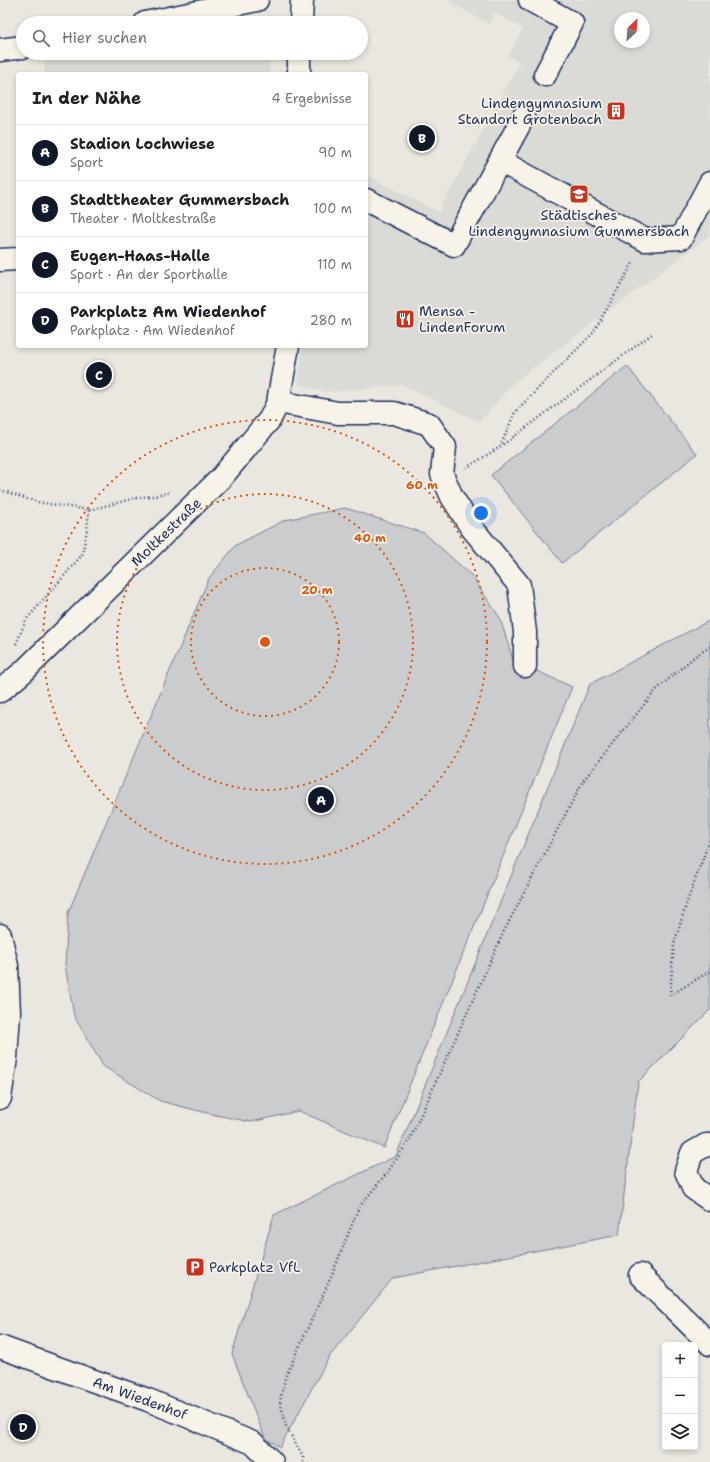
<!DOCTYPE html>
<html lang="de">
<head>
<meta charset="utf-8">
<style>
	:root { --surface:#fff; --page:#f6f6f6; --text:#202124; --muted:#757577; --line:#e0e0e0; --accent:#111827 }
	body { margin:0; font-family:"Shantell Sans",sans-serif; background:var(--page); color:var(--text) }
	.controls { position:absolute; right:12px; bottom:12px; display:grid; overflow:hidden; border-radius:4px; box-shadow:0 2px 6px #0003 }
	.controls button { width:36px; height:36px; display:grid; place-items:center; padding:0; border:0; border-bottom:1px solid var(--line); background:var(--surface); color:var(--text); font:20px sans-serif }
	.compass { position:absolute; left:614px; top:12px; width:36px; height:36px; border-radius:50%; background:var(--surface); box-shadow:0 2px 6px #0003; rotate:26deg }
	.you { position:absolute; left:481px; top:513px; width:14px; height:14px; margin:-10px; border:3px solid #fff; border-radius:50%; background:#1a73e8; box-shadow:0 0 0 6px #1a73e833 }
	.badge { display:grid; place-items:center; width:26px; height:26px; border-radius:50%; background:var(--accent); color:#fff; font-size:13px; font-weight:700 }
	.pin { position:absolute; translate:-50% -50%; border:2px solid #fff; box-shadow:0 1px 4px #0006 }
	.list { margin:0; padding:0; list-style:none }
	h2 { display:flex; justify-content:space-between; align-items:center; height:52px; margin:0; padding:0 16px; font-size:17px }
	h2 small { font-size:13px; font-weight:400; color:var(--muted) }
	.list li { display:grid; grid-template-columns:26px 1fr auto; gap:12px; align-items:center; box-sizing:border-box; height:56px; padding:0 16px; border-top:1px solid var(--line) }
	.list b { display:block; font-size:15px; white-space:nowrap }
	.list p { margin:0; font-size:13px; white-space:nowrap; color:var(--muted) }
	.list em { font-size:13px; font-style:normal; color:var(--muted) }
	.icon { flex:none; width:22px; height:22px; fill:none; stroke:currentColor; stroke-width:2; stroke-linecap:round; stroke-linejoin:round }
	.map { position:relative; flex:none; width:710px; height:1462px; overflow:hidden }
	.search { position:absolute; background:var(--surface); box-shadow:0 2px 6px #0003; left:16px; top:16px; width:352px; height:44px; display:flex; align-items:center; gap:10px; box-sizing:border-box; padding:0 14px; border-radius:22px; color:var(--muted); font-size:15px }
	.panel { position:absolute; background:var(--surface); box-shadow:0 2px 6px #0003; left:16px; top:72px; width:352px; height:276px; border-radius:4px }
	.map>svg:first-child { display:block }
	.built { fill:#dadad6; fill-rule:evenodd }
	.green { fill:#cbcccd; stroke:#737e96 }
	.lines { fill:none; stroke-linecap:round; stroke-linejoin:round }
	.minor-casing { stroke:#1b2f5e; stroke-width:25 }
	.path { stroke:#1b2f5e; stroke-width:2.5; stroke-dasharray:1 3; stroke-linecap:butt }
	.minor { stroke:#f7f3e8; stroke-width:22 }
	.ring { fill:none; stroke:#de5710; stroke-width:2; stroke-dasharray:2 4 }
	.labels { text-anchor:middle; stroke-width:3.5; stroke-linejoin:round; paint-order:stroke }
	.poi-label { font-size:14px; fill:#1b2f5e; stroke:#f7f3e8; text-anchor:start }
	.street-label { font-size:14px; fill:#1b2f5e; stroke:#f7f3e8 }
	.centre { fill:#de5710; stroke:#f7f3e8; stroke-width:2 }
	.ring-label { font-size:12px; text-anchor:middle; font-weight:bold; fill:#de5710; stroke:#f7f3e8; stroke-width:3.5; stroke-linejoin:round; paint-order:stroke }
</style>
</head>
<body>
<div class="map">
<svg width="710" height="1462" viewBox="0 0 710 1462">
	<rect width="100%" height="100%" fill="#eae7e0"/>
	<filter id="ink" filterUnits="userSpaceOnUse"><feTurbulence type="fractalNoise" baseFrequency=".025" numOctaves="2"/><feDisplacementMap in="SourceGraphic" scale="8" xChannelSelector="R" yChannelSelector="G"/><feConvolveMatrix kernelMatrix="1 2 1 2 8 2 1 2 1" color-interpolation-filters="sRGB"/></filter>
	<g filter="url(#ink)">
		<!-- built -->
		<path class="built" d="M446 0H710V235L512 384 480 422 403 385 325 392 298 384 303 346H366V175L438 212 520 63 508 56 523 29 495 13 489 24ZM620 18H644V42H620Z
			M66 53H270V60L268 74H44L45 56Z"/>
		<!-- green -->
		<path class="green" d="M627 366 697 454 562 563 491 475Z
			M345 508 424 533 472 576 500 618 513 660 572 687 384 1148 299 1111 251 1122 211 1114 160 1101 103 1066 74 1016 65 965 68 913 209 578 236 545 285 520Z
			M710 620V1010L638 1082 619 1235 393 1278 329 1357 280 1447 265 1438 232 1354 274 1215 396 1156 590 684Z"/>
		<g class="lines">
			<!-- minor casing -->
			<g class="minor-casing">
				<path id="minor" d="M530 0 572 23 545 75
					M145 23 257 0
					M301 23 302 0
					M0 50 23 47
					M299 74V53
					M500 161 645 240 681 238 710 183
					M366 200 454 245 524 116
					M0 260 18 259
					M278 402 338 413H394L429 424 445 447 442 474 452 497 471 527 519 585 525 632V666
					M0 691 23 672 221 478 270 419 278 402 288 346
					M0 935 7 966 9 1013 6 1058 0 1098
					M710 1145H706L692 1153 686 1171 693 1188 710 1200
					M640 1275 710 1344
					M0 1347 80 1376 148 1400 253 1443 272 1462"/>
			</g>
			<!-- path -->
			<path class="path" d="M500 447 515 412 593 333 634 261
				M466 468 500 447 652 334
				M0 490 37 502 89 510 140 497 153 496 171 492
				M16 644 26 620 82 555 87 530 89 510
				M670 995 674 944 687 902 710 839
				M671 995 710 971
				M303 1462V1457L286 1426 280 1401 285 1378 331 1277 359 1207 387 1173 410 1139 504 931 583 781 656 690 694 657 710 647"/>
			<!-- minor -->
			<use href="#minor" class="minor"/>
		</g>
	</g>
	<!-- distance rings -->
	<g class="ring">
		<circle cx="265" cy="642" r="74"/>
		<circle cx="265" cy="642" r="148"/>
		<circle cx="265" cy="642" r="222"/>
	</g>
	<!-- icons -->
	<defs>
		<g id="building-square" transform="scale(1)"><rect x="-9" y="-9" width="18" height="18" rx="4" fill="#c8321e" stroke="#f7f3e8"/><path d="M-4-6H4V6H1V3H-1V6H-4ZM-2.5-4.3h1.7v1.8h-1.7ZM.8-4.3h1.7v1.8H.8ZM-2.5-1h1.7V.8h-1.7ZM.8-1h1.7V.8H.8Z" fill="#fff"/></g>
		<g id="school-square" transform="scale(1)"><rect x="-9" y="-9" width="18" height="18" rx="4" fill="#c8321e" stroke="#f7f3e8"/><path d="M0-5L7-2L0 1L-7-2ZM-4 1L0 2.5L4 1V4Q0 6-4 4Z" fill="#fff"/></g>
		<g id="restaurant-square" transform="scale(1)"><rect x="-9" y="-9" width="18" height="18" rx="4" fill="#c8321e" stroke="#f7f3e8"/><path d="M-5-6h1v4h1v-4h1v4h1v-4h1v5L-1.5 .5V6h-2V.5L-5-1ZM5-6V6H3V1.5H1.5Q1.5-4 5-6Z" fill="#fff"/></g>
		<g id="parking-square" transform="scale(1)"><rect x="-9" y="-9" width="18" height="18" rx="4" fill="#c8321e" stroke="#f7f3e8"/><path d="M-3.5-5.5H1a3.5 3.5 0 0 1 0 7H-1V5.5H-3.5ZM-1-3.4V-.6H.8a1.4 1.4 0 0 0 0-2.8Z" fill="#fff"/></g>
	</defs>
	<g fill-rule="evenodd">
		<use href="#building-square" x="616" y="111"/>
		<use href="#school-square" x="579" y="194"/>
		<use href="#restaurant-square" x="405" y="319"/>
		<use href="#parking-square" x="195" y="1267"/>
	</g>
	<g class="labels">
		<!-- poi labels -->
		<g class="poi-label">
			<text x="602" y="108" text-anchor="end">Lindengymnasium<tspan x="602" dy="16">Standort Grotenbach</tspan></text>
			<text x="579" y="220" text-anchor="middle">Städtisches<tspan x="579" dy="16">Lindengymnasium Gummersbach</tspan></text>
			<text x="419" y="316">Mensa -<tspan x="419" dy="16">LindenForum</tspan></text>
			<text x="209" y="1272">Parkplatz VfL</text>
		</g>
		<!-- street labels -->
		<g class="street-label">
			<text transform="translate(166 532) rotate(-44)" y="5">Moltkestraße</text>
			<text transform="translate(140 1398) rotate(20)" y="5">Am Wiedenhof</text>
		</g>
	</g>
	<circle cx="265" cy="642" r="6" class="centre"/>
	<g class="ring-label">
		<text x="422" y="489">60 m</text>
		<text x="370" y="542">40 m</text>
		<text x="317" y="594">20 m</text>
	</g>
</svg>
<div class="controls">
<button>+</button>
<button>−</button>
<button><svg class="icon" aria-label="layers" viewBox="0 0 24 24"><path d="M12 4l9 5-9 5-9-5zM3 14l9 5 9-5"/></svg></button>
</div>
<svg class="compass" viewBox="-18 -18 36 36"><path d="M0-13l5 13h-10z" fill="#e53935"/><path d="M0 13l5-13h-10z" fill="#757577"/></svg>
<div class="you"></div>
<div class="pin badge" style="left:321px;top:800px">A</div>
<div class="pin badge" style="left:422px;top:138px">B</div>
<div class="pin badge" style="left:99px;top:375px">C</div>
<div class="pin badge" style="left:23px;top:1427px">D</div>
<div class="search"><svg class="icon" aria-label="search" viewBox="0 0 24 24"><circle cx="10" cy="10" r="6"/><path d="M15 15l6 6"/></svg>Hier suchen</div>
<section class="panel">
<h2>In der Nähe<small>4 Ergebnisse</small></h2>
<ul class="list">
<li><span class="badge">A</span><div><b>Stadion Lochwiese</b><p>Sport</p></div><em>90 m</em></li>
<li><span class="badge">B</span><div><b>Stadttheater Gummersbach</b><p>Theater · Moltkestraße</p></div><em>100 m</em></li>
<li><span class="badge">C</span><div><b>Eugen-Haas-Halle</b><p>Sport · An der Sporthalle</p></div><em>110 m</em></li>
<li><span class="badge">D</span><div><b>Parkplatz Am Wiedenhof</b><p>Parkplatz · Am Wiedenhof</p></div><em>280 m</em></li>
</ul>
</section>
</div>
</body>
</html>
